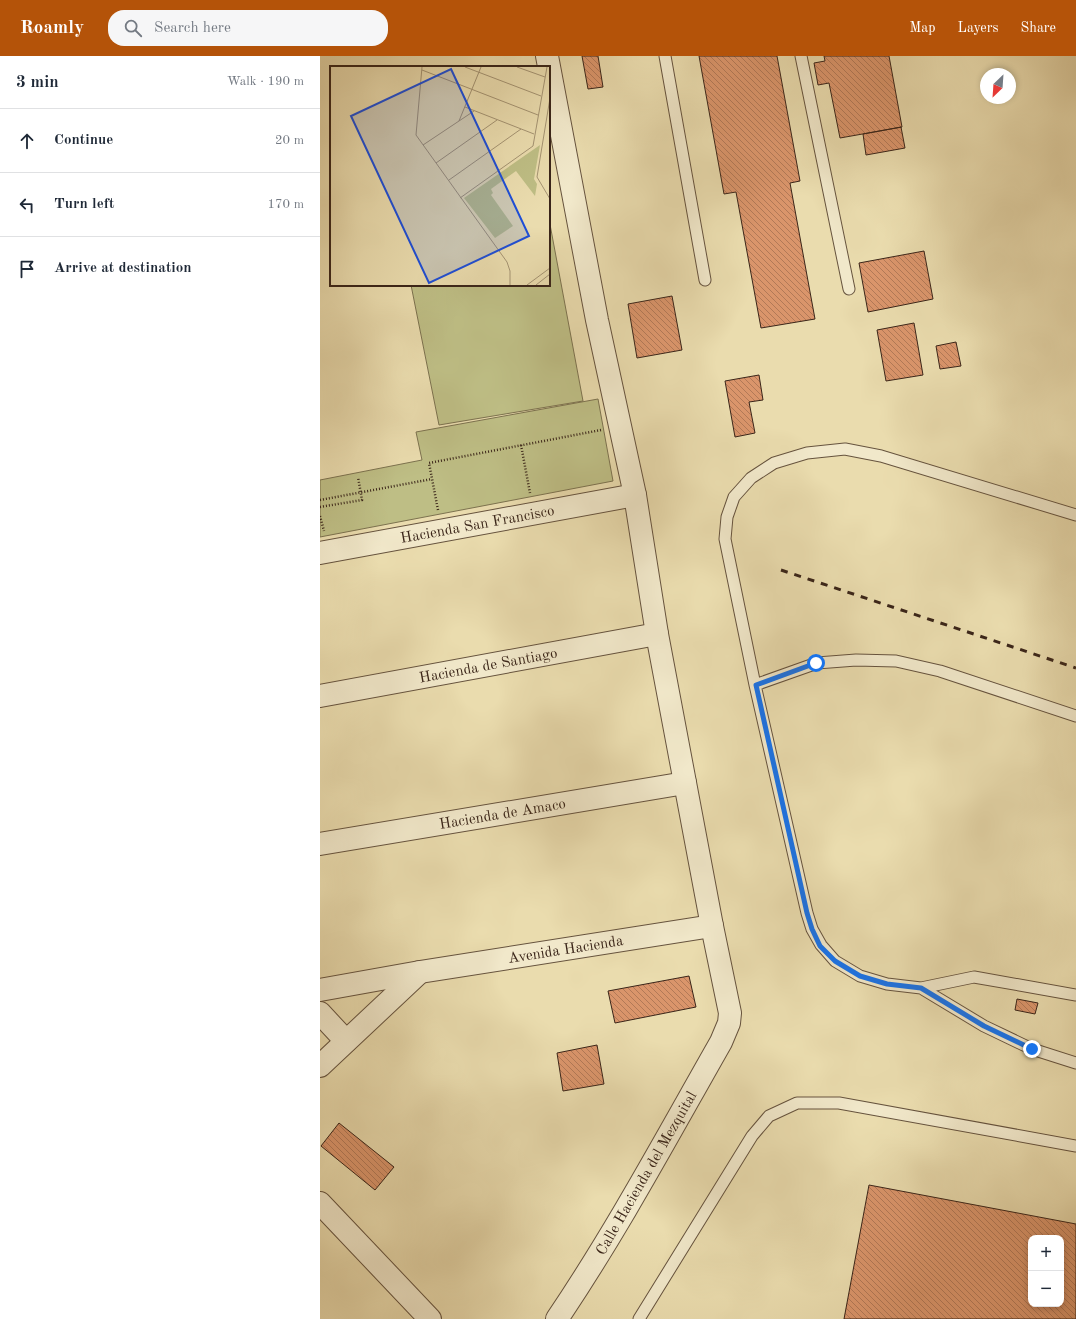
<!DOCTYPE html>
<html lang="en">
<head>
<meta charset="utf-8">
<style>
	:root { --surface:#fff; --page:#f6f6f7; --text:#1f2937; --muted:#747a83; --line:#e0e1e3; --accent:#b45309 }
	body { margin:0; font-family:"Old Standard TT",serif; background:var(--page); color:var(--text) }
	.controls { position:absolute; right:12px; bottom:12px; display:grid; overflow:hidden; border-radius:8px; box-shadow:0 2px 6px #0003 }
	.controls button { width:36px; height:36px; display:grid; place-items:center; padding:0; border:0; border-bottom:1px solid var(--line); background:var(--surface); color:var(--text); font:20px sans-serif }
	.compass { position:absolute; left:660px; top:12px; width:36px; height:36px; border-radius:50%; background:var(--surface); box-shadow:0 2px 6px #0003; rotate:205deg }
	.stop { position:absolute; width:12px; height:12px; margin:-9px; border:3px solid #1a73e8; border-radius:50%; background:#fff }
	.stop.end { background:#1a73e8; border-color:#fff; box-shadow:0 1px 4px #0008 }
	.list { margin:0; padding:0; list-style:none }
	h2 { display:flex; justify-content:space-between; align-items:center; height:52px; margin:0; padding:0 16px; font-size:17px }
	h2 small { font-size:13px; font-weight:400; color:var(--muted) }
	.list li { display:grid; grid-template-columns:26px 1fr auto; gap:12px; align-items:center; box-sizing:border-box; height:64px; padding:0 16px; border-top:1px solid var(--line) }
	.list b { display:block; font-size:15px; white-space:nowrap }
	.list em { font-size:13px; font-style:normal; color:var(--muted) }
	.icon { flex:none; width:22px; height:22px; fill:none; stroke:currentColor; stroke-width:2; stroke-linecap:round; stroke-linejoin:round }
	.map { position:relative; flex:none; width:756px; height:1263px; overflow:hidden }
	header { display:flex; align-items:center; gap:24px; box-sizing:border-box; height:56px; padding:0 20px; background:var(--accent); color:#fff }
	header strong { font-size:19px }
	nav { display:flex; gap:22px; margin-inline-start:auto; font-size:14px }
	.search { width:280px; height:36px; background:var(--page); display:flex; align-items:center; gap:10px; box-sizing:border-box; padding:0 14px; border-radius:16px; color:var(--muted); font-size:15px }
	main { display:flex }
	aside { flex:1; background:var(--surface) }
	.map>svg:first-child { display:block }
	.park { fill:#bebe85; stroke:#7c724f }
	.building { fill:url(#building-back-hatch); stroke:#3a2519; fill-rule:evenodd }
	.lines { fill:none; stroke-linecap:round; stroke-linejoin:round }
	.service-casing { stroke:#66533e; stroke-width:13 }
	.minor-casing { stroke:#66533e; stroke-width:24 }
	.path { stroke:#3a2519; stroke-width:2.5; stroke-dasharray:1 2; stroke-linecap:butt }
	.service { stroke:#f1e8ca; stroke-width:11 }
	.minor { stroke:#f1e8ca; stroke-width:22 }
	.rail { stroke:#3a2519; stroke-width:3; stroke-dasharray:7 7; stroke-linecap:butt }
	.route { stroke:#1a73e8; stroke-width:5 }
	.labels { text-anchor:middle; stroke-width:3.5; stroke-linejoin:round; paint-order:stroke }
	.street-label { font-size:15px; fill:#3a2519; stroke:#f1e8ca }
	.inset-road { fill:none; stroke:#a49372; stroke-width:1 }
	.view { fill:#1d4ed8; fill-opacity:0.15; stroke:#1d4ed8; stroke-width:2 }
	.inset-edge { fill:none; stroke:#3a2519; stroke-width:2 }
</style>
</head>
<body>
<header>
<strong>Roamly</strong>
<div class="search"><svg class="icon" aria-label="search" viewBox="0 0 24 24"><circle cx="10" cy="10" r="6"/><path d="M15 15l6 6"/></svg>Search here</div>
<nav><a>Map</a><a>Layers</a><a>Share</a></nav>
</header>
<main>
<aside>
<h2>3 min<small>Walk · 190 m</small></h2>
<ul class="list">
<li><svg class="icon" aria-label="ahead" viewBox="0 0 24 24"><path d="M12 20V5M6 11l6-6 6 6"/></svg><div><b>Continue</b></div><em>20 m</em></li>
<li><svg class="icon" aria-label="left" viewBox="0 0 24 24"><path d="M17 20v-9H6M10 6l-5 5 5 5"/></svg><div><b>Turn left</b></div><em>170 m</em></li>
<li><svg class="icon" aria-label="arrive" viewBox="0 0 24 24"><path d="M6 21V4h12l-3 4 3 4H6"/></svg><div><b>Arrive at destination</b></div></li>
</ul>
</aside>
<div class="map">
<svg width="756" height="1263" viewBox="0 0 756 1263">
	<defs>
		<pattern id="building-back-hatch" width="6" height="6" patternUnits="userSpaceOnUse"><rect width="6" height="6" fill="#da956b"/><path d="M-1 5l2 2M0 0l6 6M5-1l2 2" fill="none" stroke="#b27957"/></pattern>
	</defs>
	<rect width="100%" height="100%" fill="#eadcae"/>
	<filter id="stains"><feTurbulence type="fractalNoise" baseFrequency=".005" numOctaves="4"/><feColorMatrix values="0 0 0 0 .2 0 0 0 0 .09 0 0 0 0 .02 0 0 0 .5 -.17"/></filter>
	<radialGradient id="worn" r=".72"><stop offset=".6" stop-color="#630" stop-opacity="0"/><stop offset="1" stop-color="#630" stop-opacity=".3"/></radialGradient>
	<!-- park -->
	<path class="park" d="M229 163 263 345 119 369 91 229H229Z
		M278 343 293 425 0 481V424L102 404 96 376Z"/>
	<!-- building -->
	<path class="building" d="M262 0H278L283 31 268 33Z
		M379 0H457L480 125 470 127 495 263 441 272 416 136 404 138Z
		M504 0H569L582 71 520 82 509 27 498 29 494 7 505 5Z
		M581 71 585 92 546 99 543 78Z
		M604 195 613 243 548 256 539 207Z
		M352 240 362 294 317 302 308 248Z
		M594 267 603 319 566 325 557 274Z
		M636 286 641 310 620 313 616 290Z
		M439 319 443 344 429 346 435 377 415 381 405 325Z
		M369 920 376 951 295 967 288 935Z
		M697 943 718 947 715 958 695 954Z
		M277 989 284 1028 243 1035 237 997Z
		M19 1067 74 1111 55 1134 1 1090Z
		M549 1129 756 1168V1263H524ZM711 1182H741V1248H711Z"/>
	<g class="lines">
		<!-- service casing -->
		<g class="service-casing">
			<path id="service" d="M345 0 385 224
				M481 0 529 233
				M756 459 561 400 525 393 487 397 454 407 431 422 414 441 407 461 405 483 435 629 487 857 492 873 501 889 515 905 540 920 567 928 601 932 664 970 712 993 756 1007
				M435 629 497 607 536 604 576 605 620 615 756 660
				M601 932 654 921 756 939
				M319 1263 432 1080 449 1060 477 1047H519L756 1090"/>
		</g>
		<!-- minor casing -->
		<g class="minor-casing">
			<g id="minor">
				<path d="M227 0 277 264 315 439 337 578 392 870 410 957 409 967 401 986C348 1079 297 1174 237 1263"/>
				<path id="s1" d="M0 497 315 439"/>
				<path id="s2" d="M0 640 337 578"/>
				<path id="s3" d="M0 788 365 727"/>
				<path id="s4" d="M0 934 100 916 392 870"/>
				<path d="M0 957 26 985"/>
				<path d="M0 1010 100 916"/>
				<path d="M0 1147 110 1263"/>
			</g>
		</g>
		<!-- path -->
		<path class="path" d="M201 389 210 437
			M0 444 112 423
			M0 451 42 444 38 421
			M118 454 109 407 281 374
			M0 460 4 475"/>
		<!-- service -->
		<use href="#service" class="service"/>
		<!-- minor -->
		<use href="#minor" class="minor"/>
		<!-- rail -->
		<path class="rail" d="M461 514 756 612"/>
	</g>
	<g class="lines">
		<!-- route -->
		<path class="route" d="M496 607 436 629 487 857 492 873 500 890 515 905 540 920 567 928 601 932 664 970 712 993"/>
	</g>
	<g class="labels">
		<!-- street labels -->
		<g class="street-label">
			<text dy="5" stroke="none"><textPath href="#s1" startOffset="160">Hacienda San Francisco</textPath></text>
			<text dy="5" stroke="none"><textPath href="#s2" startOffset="171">Hacienda de Santiago</textPath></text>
			<text dy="5" stroke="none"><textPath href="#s3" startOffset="185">Hacienda de Amaco</textPath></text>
			<text dy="5" stroke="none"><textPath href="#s4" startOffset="249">Avenida Hacienda</textPath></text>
			<text transform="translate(326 1117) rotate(-60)" y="5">Calle Hacienda del Mezquital</text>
		</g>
	</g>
	<!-- overview -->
	<g transform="translate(10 10)">
		<rect width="220" height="220" fill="#eadcae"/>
		<path d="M210 79 204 113 207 118 205 130 186 105 161 123 163 127 161 129 183 160 165 172 134 132Z" fill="#bebe85"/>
		<path class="inset-road" d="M92 1 86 69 177 196 180 205V219M135 1 211 30M187 1 215 11M92 4 208 49M220 32 207 111 220 133M135 41 204 68M129 55 151 1M93 79 144 45M106 97 167 54M119 114 191 63M130 132 203 80 217 1M197 219 220 202M206 219 220 208"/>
		<path class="view" d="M121 3 199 170 99 217 21 50Z"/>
		<rect width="220" height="220" class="inset-edge"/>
	</g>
	<rect width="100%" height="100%" filter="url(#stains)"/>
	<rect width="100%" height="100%" fill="url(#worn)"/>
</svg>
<div class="controls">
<button>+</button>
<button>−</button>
</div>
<svg class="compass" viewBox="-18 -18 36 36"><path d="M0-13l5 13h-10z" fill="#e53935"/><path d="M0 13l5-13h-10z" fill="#747a83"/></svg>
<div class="stop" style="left:496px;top:607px"></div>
<div class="stop end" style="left:712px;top:993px"></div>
</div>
</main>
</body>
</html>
